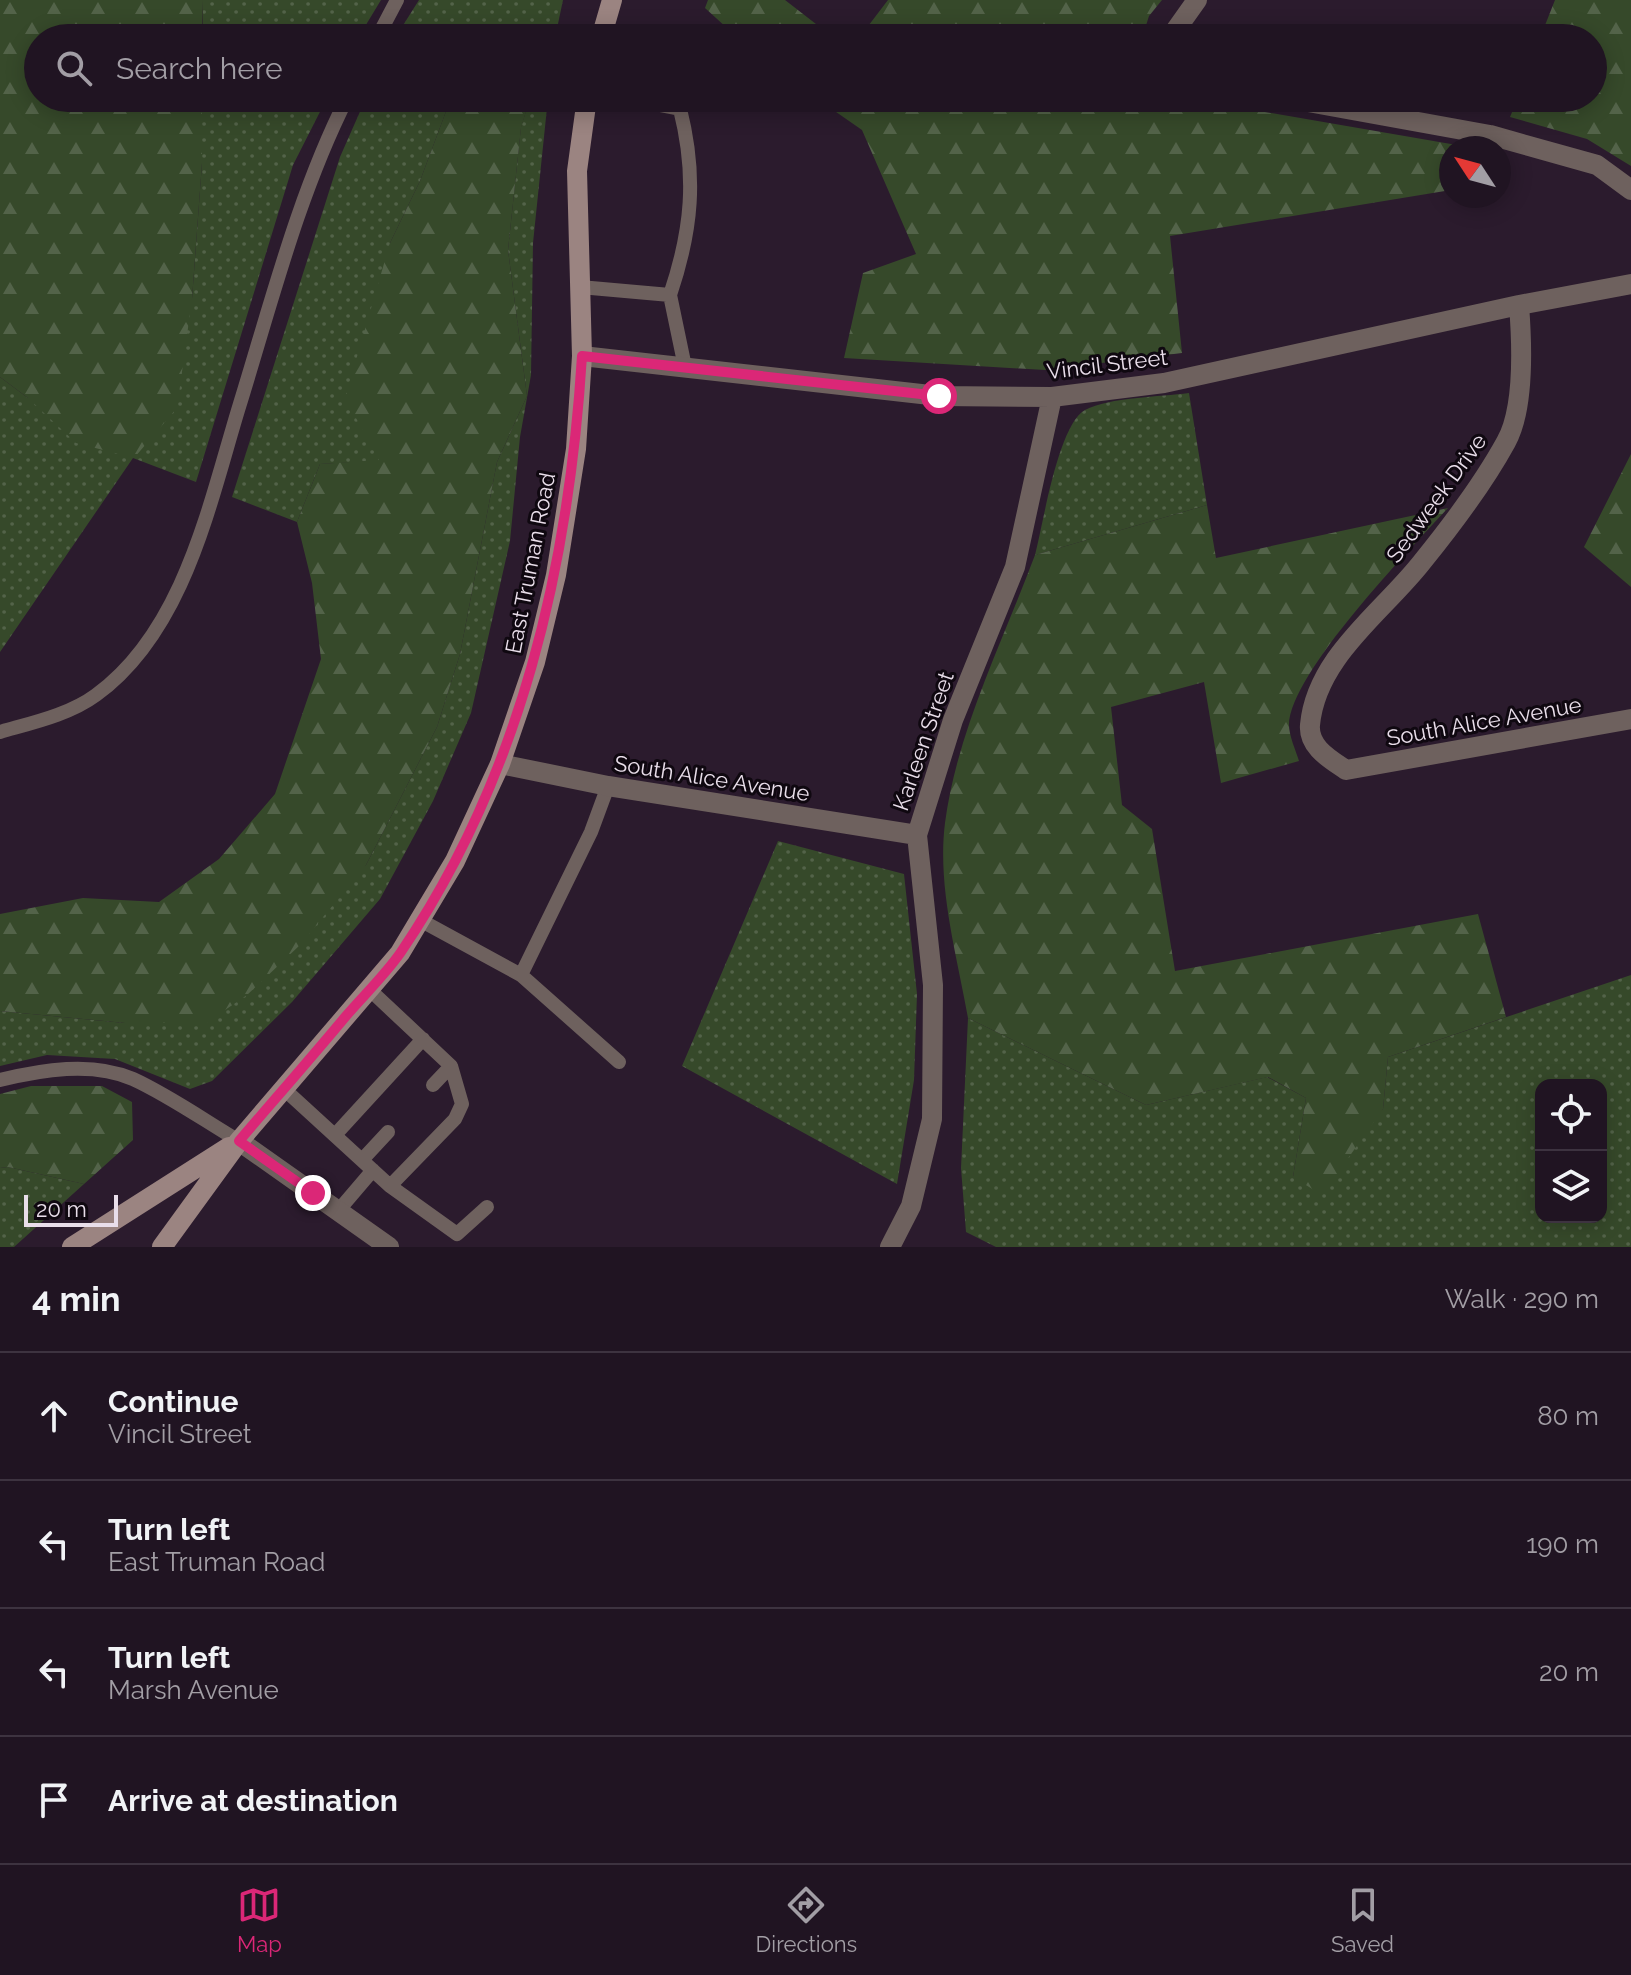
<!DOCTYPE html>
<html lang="en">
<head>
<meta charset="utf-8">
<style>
	:root { --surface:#201422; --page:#281d2a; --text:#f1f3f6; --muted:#a29ea5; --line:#3d3340; --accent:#db2777 }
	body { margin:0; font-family:Raleway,sans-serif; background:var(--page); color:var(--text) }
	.controls { position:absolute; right:24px; bottom:24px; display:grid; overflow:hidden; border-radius:16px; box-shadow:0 4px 20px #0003 }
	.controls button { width:72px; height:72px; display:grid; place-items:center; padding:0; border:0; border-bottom:2px solid var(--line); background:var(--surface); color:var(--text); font:40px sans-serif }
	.compass { position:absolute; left:1439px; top:136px; width:72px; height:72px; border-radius:50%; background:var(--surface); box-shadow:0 4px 20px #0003; rotate:306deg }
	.scale { position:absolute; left:24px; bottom:20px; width:94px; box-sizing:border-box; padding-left:8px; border:4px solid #e9deea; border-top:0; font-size:22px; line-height:28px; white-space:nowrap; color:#e9deea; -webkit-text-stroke:6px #0f0810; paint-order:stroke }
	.stop { position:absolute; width:24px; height:24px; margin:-18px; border:6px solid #db2777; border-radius:50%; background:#fff }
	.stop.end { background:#db2777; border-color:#fff; box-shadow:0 2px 8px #0008 }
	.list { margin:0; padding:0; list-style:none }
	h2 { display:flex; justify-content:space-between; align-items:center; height:104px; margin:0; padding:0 32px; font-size:34px }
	h2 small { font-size:26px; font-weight:400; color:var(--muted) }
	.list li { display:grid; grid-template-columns:52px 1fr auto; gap:24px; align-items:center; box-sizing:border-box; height:128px; padding:0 32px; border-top:2px solid var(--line) }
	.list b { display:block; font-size:30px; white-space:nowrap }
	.list p { margin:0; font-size:26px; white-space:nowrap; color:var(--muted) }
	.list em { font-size:26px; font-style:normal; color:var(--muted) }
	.icon { flex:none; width:44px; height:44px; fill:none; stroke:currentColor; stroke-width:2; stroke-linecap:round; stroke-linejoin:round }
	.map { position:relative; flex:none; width:1631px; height:1247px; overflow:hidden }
	.search { position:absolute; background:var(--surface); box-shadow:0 4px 20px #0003; left:24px; right:24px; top:24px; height:88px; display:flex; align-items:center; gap:20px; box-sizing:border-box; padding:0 28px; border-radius:44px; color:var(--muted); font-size:30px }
	.sheet { height:616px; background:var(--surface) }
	nav { display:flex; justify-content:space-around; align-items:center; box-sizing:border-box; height:112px; border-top:2px solid var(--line); background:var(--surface); font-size:22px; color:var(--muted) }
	nav a { display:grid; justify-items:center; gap:4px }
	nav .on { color:var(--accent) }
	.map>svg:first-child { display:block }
	.green { fill:url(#green-dots); fill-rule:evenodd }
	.forest { fill:url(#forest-firs) }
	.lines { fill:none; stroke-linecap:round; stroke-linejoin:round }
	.service { stroke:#6e615e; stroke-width:14 }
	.minor { stroke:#6e615e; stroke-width:20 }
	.secondary { stroke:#9b8481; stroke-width:20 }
	.route { stroke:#db2777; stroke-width:10 }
	.labels { text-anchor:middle; stroke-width:6; stroke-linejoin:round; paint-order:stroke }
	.street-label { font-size:22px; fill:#e9deea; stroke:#0f0810 }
</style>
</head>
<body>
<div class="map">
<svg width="1631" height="1247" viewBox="0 0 1631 1247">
	<defs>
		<pattern id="green-dots" width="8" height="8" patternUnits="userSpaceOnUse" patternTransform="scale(2)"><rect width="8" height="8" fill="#36492a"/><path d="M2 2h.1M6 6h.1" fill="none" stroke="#536349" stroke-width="1.8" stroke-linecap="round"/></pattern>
		<pattern id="forest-firs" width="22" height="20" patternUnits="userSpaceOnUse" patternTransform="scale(2)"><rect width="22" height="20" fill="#36492a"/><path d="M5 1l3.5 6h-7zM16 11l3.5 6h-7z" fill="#536349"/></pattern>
	</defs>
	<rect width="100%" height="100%" fill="#2b1b2d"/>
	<!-- green -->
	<path class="green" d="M203 0H381L358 38H203Z
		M419 0H563L555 38H527L515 28 479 38H395Z
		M202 98H327L293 165 196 482 133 458 0 652V377L28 398 192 299 202 163Z
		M366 98H451L420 181 390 243 379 461 320 464 297 522 232 497 340 157Z
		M530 98H548L533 243 531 375 520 437 510 541 471 713 433 801 380 899 292 1002 212 1081 190 1089 115 1059 47 1055 0 1066V1011L125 1023 366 865 437 727 460 654 497 462 527 396 508 250 521 127Z
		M1189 393 1207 505 1035 555C1043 525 1058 425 1085 410 1110 397 1160 397 1189 393Z
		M778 841 904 874 917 994 914 1080 897 1184 682 1066Z
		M1631 975V1247H996L966 1232 961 1168 968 1018 1146 1105 1267 1077 1306 1098 1293 1177 1383 1109 1388 1057ZM1541 1085H1601V1217H1541Z
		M8 1167 84 1184 14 1247H0V1168Z"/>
	<!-- forest -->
	<path class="forest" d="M0 0H203L202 38H38V98H202V163L192 299 177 408 134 458 76 443 28 398 0 377Z
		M708 0H785L834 38H738L705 8Z
		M888 0H1162L1149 16 1142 38H859Z
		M1555 0H1631V166L1587 139 1510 117 1518 98H1593V38H1540Z
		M451 98H530L521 128 508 250 527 396 497 462 460 654 437 727 366 865 300 945 247 995 206 1023H125L0 1011V914L83 898 159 902 219 859 275 794 321 659 312 583 297 522 320 464 379 460 345 398 390 243 420 181Z
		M816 98H1206L1213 103 1474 148H1451V190L1170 236 1182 353 1045 370 844 358 863 273 916 254 862 130Z
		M1631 454V587L1584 547Z
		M1207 505 1216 558 1448 508C1410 549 1290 673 1289 725 1289 736 1296 751 1299 761L1221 783 1204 682 1111 707 1122 805 1152 829 1175 971 1478 914 1506 1017 1388 1057 1383 1109 1322 1195 1293 1177 1306 1098 1268 1077 1146 1105 968 1018C957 955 937 887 945 823 957 731 1003 641 1035 555Z
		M31 1086H102L132 1102 133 1140 84 1184 8 1167 0 1168V1094Z"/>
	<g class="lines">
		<!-- service -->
		<path class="service" d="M377 38 397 0
			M580 287 670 295C692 230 697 176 680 109L624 98
			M670 295 685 367
			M0 732C31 723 69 715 96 695 184 631 209 505 239 407 271 304 298 195 347 98
			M420 920 521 975 619 1062
			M521 975 591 832 608 786
			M369 989 451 1066 462 1104 455 1119 390 1186
			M0 1080C41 1070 92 1061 133 1079 170 1096 205 1121 239 1141
			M433 1085 451 1066
			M284 1089 390 1186 457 1234 487 1207
			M335 1135 423 1039
			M362 1160 388 1132
			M338 1211 373 1170"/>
		<!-- minor -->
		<path class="minor" d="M1170 38 1197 0
			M1286 98 1490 135 1597 165 1631 190
			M1519 305C1522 343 1525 408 1506 442 1483 484 1452 525 1422 562 1383 612 1316 657 1310 725 1308 747 1330 759 1346 770L1631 719
			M582 356 939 396 1052 397 1164 383 1519 305 1631 284
			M500 764 608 786 917 835
			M239 1141 389 1247
			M890 1247 911 1206 932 1119 933 985 917 835 953 720 1015 567 1052 397"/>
		<!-- secondary -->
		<path class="secondary" d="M601 38 612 0
			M72 1247 229 1147
			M162 1247 239 1141 400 953 455 861 500 764 535 662 556 575 576 449 582 356 577 171 587 98"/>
	</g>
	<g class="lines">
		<!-- route -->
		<path class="route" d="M313 1193 239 1141C275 1099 311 1058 346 1016 364 995 385 975 401 952 521 775 569 566 582 356L939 396"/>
	</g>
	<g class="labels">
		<!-- street labels -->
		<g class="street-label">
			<text transform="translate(1107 364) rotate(-7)" y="8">Vincil Street</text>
			<text transform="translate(1436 498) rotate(-54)" y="8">Sedweek Drive</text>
			<text transform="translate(530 563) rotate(-79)" y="8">East Truman Road</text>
			<text transform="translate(1484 721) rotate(-10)" y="8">South Alice Avenue</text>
			<text transform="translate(923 741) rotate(-71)" y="8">Karleen Street</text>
			<text transform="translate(712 778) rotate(9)" y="8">South Alice Avenue</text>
		</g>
	</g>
</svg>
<div class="controls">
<button><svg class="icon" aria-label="locate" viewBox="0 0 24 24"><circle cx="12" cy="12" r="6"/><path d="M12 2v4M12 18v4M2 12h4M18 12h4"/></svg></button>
<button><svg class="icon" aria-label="layers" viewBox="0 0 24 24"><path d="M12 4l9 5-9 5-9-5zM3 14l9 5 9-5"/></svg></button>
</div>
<svg class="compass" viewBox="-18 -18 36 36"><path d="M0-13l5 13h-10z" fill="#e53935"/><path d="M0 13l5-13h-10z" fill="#a29ea5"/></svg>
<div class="scale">20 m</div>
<div class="stop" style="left:939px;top:396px"></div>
<div class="stop end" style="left:313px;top:1193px"></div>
<div class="search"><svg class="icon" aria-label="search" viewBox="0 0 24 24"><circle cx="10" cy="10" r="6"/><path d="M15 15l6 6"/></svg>Search here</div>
</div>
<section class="sheet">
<h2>4 min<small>Walk · 290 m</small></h2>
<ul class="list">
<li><svg class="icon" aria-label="ahead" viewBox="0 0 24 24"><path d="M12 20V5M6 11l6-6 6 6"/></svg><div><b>Continue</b><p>Vincil Street</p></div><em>80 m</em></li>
<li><svg class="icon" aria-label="left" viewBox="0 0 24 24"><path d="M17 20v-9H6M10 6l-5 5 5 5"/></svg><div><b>Turn left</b><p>East Truman Road</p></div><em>190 m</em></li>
<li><svg class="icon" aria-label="left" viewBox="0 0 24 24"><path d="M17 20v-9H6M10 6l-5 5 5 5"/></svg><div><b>Turn left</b><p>Marsh Avenue</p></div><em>20 m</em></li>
<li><svg class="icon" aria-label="arrive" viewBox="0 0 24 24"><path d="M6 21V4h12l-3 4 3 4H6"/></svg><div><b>Arrive at destination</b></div></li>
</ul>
</section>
<nav>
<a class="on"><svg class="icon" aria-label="map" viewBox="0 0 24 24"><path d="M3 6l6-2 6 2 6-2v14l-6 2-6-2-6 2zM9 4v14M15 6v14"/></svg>Map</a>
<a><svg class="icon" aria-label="directions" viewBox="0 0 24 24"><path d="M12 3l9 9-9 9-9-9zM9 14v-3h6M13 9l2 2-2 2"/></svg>Directions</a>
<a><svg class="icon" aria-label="saved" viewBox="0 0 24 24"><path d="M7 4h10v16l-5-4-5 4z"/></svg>Saved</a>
</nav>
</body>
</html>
